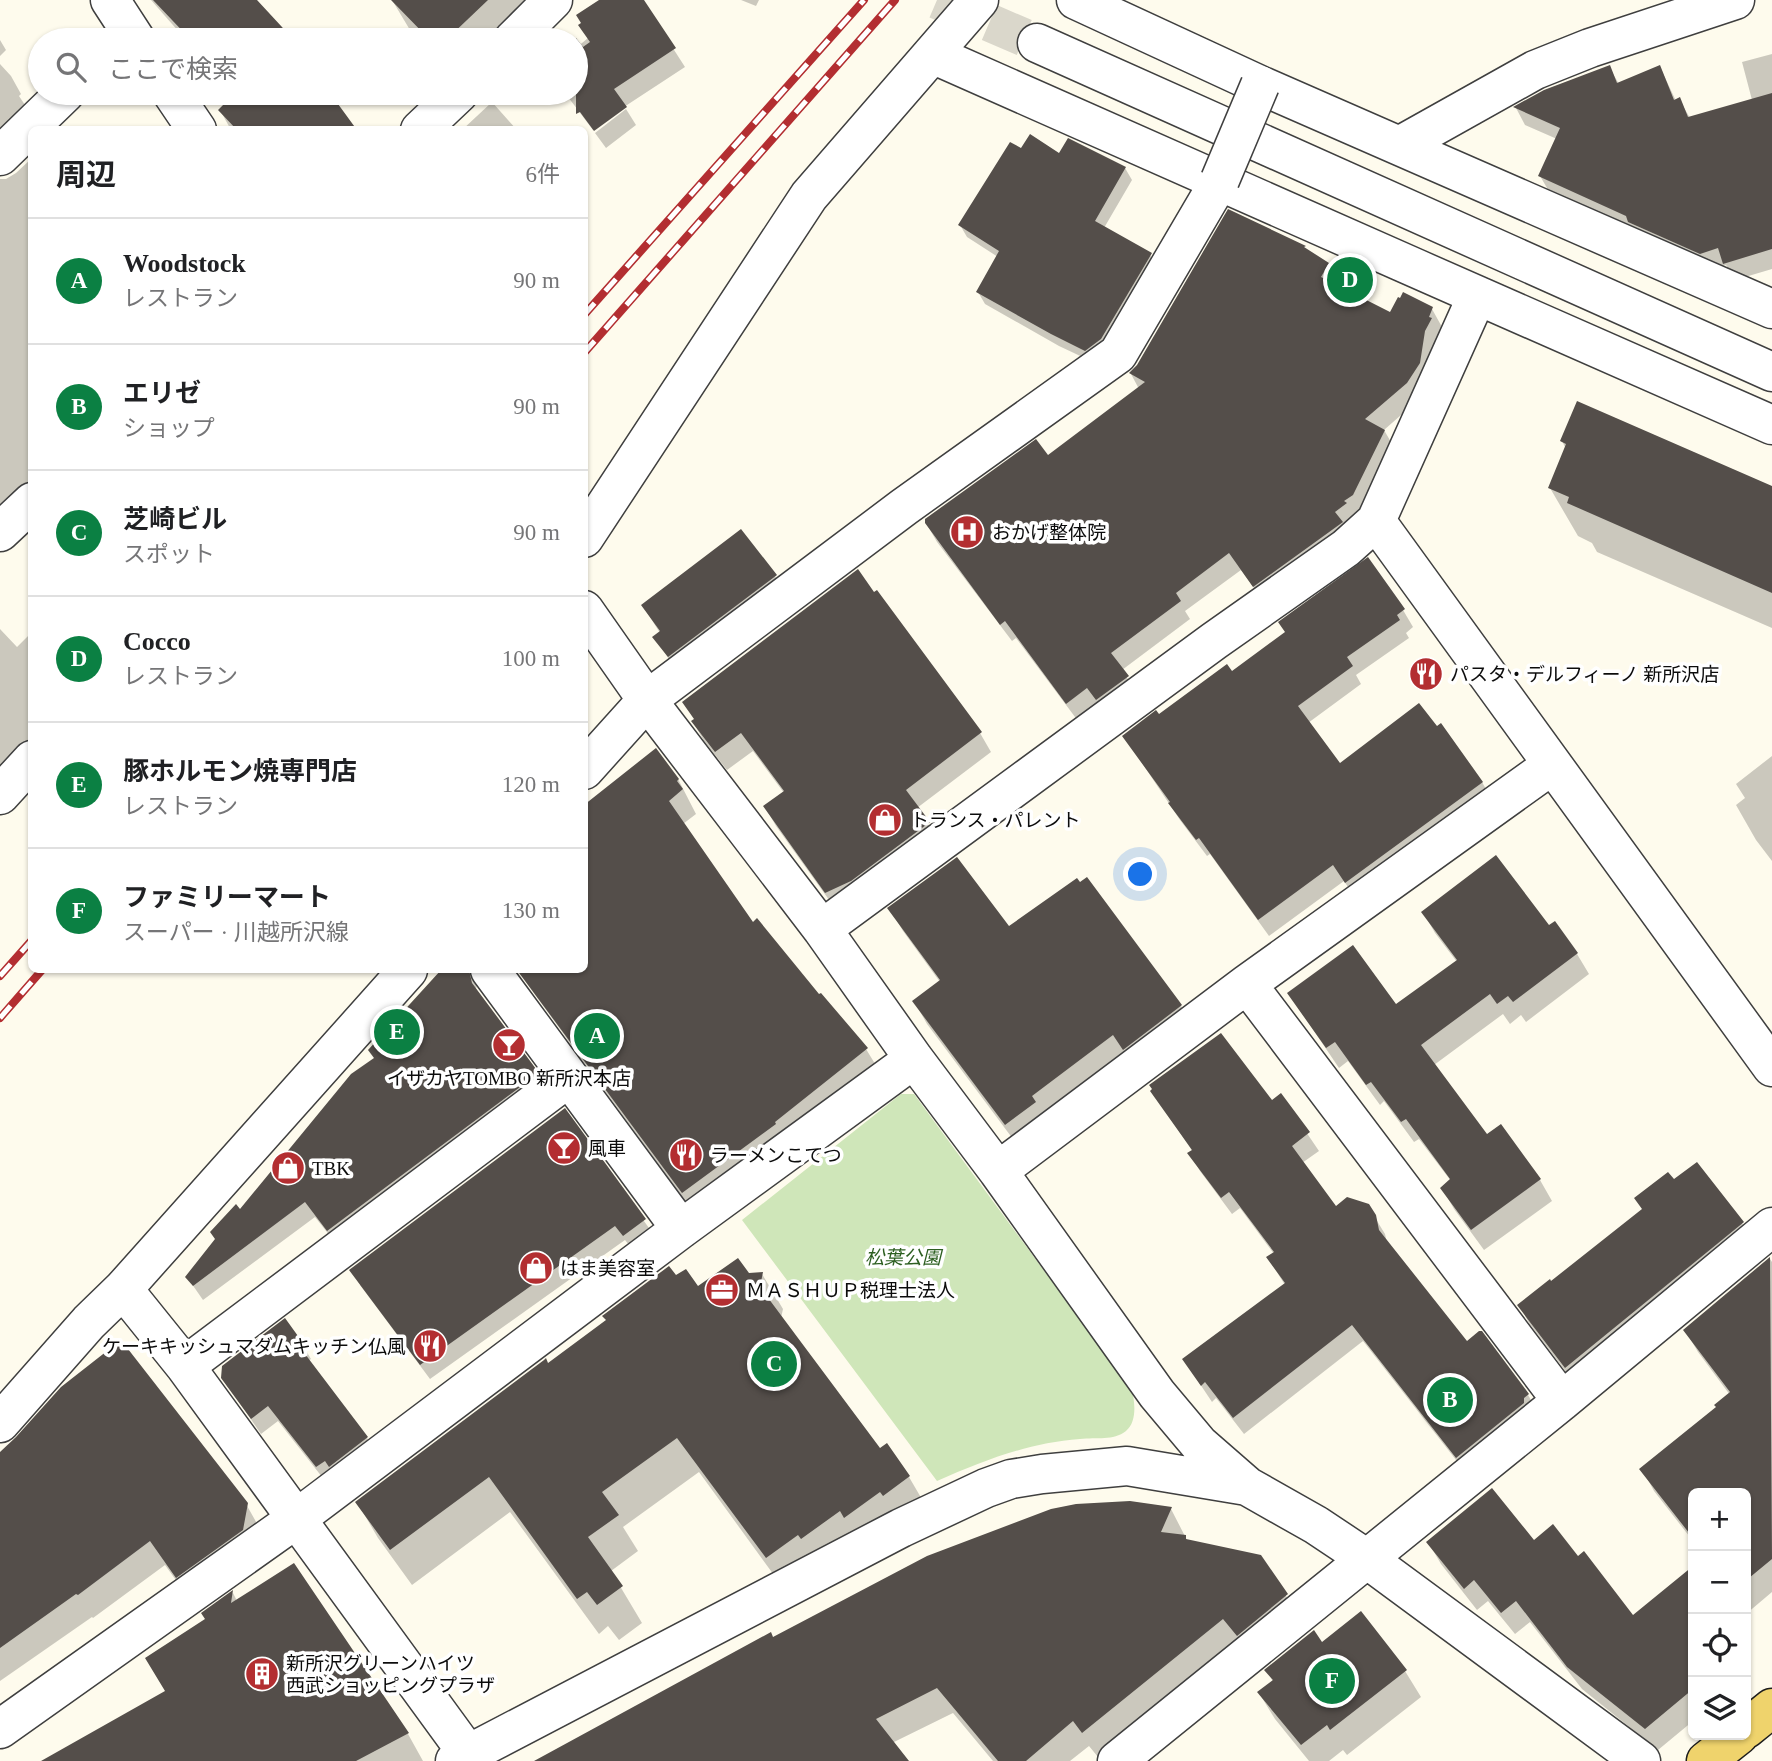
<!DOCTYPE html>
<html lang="ja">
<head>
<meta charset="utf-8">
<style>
	:root { --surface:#fff; --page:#f2f2f2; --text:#202124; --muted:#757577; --line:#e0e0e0; --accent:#0b8043 }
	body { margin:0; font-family:"Times New Roman","Noto Sans JP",serif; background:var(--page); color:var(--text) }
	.controls { position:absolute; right:21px; bottom:21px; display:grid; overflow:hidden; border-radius:10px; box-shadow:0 2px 5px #0004 }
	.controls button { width:63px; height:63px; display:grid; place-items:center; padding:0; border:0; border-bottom:2px solid var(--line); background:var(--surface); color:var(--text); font:35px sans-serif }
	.you { position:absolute; left:1141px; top:875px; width:24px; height:24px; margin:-18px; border:5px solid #fff; border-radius:50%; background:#1a73e8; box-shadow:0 0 0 10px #1a73e833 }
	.badge { display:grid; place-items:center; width:46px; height:46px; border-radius:50%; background:var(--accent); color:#fff; font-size:23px; font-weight:700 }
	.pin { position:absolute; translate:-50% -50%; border:4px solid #fff; box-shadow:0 2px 7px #0006 }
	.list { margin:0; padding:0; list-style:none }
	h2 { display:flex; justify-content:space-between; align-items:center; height:91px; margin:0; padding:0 28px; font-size:30px }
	h2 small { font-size:23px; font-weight:400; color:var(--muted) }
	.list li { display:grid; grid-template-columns:46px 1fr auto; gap:21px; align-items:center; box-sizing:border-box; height:126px; padding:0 28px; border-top:2px solid var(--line) }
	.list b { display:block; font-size:26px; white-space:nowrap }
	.list p { margin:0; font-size:23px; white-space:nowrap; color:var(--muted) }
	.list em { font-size:23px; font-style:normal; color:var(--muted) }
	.icon { flex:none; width:38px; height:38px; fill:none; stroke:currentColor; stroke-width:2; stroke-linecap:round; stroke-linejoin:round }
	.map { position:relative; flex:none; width:1772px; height:1761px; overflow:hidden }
	.search { position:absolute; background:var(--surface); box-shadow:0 2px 5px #0004; left:28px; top:28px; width:560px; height:77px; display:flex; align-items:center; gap:18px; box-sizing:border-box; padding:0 24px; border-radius:38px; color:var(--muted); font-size:26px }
	.panel { position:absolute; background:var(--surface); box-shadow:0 2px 5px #0004; left:28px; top:126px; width:560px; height:847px; border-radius:10px }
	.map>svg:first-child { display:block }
	.green { fill:#cfe6b9 }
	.shadow { fill:#0003 }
	.building { fill:#544e4a }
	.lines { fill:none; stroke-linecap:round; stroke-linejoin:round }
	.minor-tunnel { stroke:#dad7cb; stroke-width:38; stroke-dasharray:38 19; stroke-linecap:butt }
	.minor-casing { stroke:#3f3f3f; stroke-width:41 }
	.major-casing { stroke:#1d1d1d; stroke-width:41 }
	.minor { stroke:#fff; stroke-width:38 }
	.major { stroke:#efd36c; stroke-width:38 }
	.rail-casing { stroke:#b32e31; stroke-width:8 }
	.rail { stroke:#fff; stroke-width:5; stroke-dasharray:16; stroke-linecap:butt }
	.minor-bridge-casing { stroke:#3f3f3f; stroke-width:41; stroke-linecap:butt }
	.minor-bridge { stroke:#fff; stroke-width:38 }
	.labels { text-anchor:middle; stroke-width:7; stroke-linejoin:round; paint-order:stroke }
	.poi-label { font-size:19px; fill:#0c0c0c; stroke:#fff; text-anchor:start }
	.park-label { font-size:19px; font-style:italic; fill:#2d5f21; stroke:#fff }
</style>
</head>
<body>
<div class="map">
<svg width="1772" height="1761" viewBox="0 0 1772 1761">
	<rect width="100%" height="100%" fill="#fefbed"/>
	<!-- green -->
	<path class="green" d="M901 1094H914L1132 1390C1135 1403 1137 1422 1126 1431 1113 1441 1097 1437 1080 1439 1028 1443 985 1460 937 1481L742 1220Z"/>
	<!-- shadow -->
	<path class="shadow" d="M151 0H254L292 40H186Z
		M392 0H566L524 40H416Z
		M602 0H642L685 67 627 105 593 130 565 93H576V48L588 38Z
		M741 0H759L756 6Z
		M0 40 6 50 0 56Z
		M1772 54V269L1735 280 1726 265 1711 271 1550 193 1540 176 1557 139 1525 125 1516 108 1609 67 1619 84 1660 67 1676 101 1679 99 1690 118 1752 100 1742 62Z
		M0 64 11 76 21 94 19 96 35 120 0 153Z
		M219 93H329L354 130H231L220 110 228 102Z
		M492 102 517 130H462Z
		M626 109 636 125 606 148 595 133Z
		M1021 151 1059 155 1125 168 1132 180 1104 228 1150 255 1157 267 1093 362 1059 346 985 304 978 292 998 257 967 237 960 225Z
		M32 158V494L0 513V179H6L16 173Z
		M1229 211 1304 247 1306 251 1328 264 1338 282 1336 287 1391 315 1432 309 1442 327 1439 334 1441 337 1417 401 1384 430 1395 449 1362 513 1265 603 1241 570 1185 611 1190 619 1122 670 1138 695 1078 721 1016 638 1012 641 937 542 926 523 1048 458 1139 389 1131 374 1138 366Z
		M1562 441 1772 488V628L1597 552 1592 543 1578 536 1550 488 1566 449Z
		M775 576 785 594 679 674 654 637 660 633 643 606Z
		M876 592 980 733 991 752 917 808 940 842 837 911 776 826 765 807 784 793 753 751 727 770 704 741 693 722Z
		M1403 610 1413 627 1406 633 1409 638 1356 675 1361 684 1308 723 1339 765 1482 782 1492 800 1356 899 1344 881 1269 936 1210 854 1207 856 1180 820 1124 736 1232 674Z
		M0 629 17 647 32 632V751L0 782Z
		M1772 756V861L1756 840 1736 805 1745 798 1736 784Z
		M678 779 696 814 683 824 752 925 866 1049 880 1072 696 1216 517 970H584V853Z
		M1087 879 1181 1006 1194 1029 1019 1147 927 1024 914 1001 940 982 903 931 890 909 1008 929Z
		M1423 912 1548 928 1577 954 1589 974 1526 1022 1521 1015 1510 1024 1503 1014 1434 1065 1487 1136 1500 1126 1540 1180 1552 1201 1484 1250 1454 1209 1442 1188 1451 1181 1419 1139 1414 1142 1384 1101 1380 1105 1348 1061 1339 1068 1289 994 1396 1007 1457 962 1435 933Z
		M444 970H475L479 977 476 989 546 1089 338 1246 315 1217 203 1300 187 1277 240 1212 375 1059 434 978Z
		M1152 1091 1272 1102 1281 1095 1319 1151 1302 1163 1335 1208 1374 1216 1385 1234 1387 1243 1467 1343 1481 1333 1528 1395 1538 1412 1467 1474 1363 1341 1244 1434 1216 1398 1212 1402 1184 1360 1285 1285 1268 1258 1274 1254 1240 1208 1232 1214 1200 1171 1190 1154 1193 1152Z
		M564 1110 654 1235 633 1250 625 1240 430 1379 360 1285Z
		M1674 1182 1742 1223 1752 1241 1576 1385 1529 1323 1519 1305 1551 1284 1643 1211Z
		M1770 1259 1772 1262V1592L1746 1614V1493H1693V1541L1654 1491 1642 1469 1718 1408 1730 1395 1698 1352 1685 1330Z
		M762 1274 783 1309 781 1318 880 1450 886 1446 909 1477 930 1513 787 1593 699 1472 623 1527 638 1551 611 1571 642 1623 619 1640 608 1626 599 1634 510 1512 412 1585 378 1538 357 1502 548 1365 676 1278 698 1288Z
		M285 1320 302 1344 311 1359 308 1361 367 1438 376 1453 326 1482 278 1421 261 1434 223 1378Z
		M0 1454 246 1504 260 1529 191 1601 165 1565 93 1618 92 1617 0 1681Z
		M1171 1509 1188 1542 1260 1557 1302 1620 1239 1643 1098 1757 1089 1746 1070 1761H993L953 1713 892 1743 907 1761H569L773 1639Z
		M1428 1542 1533 1543 1578 1558 1632 1617 1693 1568V1721L1658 1750 1582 1689 1530 1622 1515 1634 1488 1601 1477 1610 1441 1564Z
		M293 1566 408 1734 423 1761H44L166 1692 207 1620 203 1614 233 1593 237 1601Z
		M1322 1644 1405 1671 1421 1697 1347 1755 1343 1750 1329 1761H1309L1275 1719 1259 1693 1273 1682 1267 1670Z"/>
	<!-- building -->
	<path class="building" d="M153 0H257L294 40H191Z
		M391 0H488L446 40H430Z
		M599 0H644L676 48 614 89 627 107 594 131 580 112 576 114V38L583 47 590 42 578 25 581 23 576 15Z
		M1610 65 1617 83 1660 65 1674 100 1680 97 1688 117 1772 93V249L1723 264 1718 248 1700 254 1628 222 1626 216 1538 176 1560 128 1513 107 1544 90Z
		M225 93H330L357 130H237L218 110 230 98Z
		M1030 134 1059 153 1068 138 1126 167 1095 221 1152 253 1101 339 1085 351 1051 334 976 292 999 251 958 225 1010 142 1021 148Z
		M1228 209 1306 246 1304 247 1329 263 1321 277 1390 312 1398 297 1400 298 1403 292 1433 307 1429 317 1432 318 1425 331 1420 363 1407 383 1365 419 1385 430 1353 495 1344 501 1347 503 1335 512 1343 522 1253 587 1229 553 1176 593 1181 601 1111 653 1129 676 1096 700 1087 688 1066 704 1005 621 1000 625 925 523V519L1036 439 1048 455 1145 382 1129 373 1137 365Z
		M1577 401 1772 486V593L1567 503 1569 497 1548 488 1566 444 1560 441Z
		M741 529 777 575 668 657 652 637 660 631 641 605Z
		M1368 557 1405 609 1397 615 1400 620 1347 657 1353 666 1298 706 1340 763 1419 703 1437 726 1441 723 1483 782 1345 883 1333 865 1258 920 1199 838 1196 840 1168 803 1170 802 1122 736 1156 710 1159 714 1227 664 1232 671 1285 632 1278 622Z
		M858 569 874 592 877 590 982 732 906 790 930 822 851 881 825 893 763 806 784 791 741 733 715 752 691 721 694 719 682 702Z
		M656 748 679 779 677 781 683 789 669 801 753 922 757 918 819 994 821 993 868 1048 775 1122 776 1124 682 1193 517 970H584V805Z
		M1496 855 1549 925 1555 921 1578 953 1513 1002 1508 996 1497 1004 1490 994 1421 1045 1487 1134 1501 1124 1541 1179 1471 1230 1440 1188 1450 1179 1406 1119 1401 1122 1371 1082 1366 1085 1335 1042 1326 1048 1287 993 1353 945 1396 1004 1457 960 1421 912Z
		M957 857 1009 926 1077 878 1080 882 1087 877 1182 1005 1123 1050 1113 1035 1032 1096 1036 1102 1005 1125 912 1001 940 980 887 908Z
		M441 970H469L472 983 539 1073 327 1231 305 1202 193 1286 185 1277 215 1239 210 1232 236 1204 240 1209 351 1074 374 1058 368 1050Z
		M1221 1033 1272 1100 1281 1093 1310 1132 1292 1146 1336 1206 1347 1197 1369 1204 1376 1215 1379 1230 1467 1341 1479 1331H1482L1529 1394 1524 1398V1403L1456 1458 1352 1325 1233 1418 1205 1382 1201 1386 1182 1359 1285 1283 1266 1257 1274 1252 1229 1192 1221 1198 1187 1153 1192 1150 1150 1091 1152 1089 1149 1085Z
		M565 1108 646 1219 623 1236 615 1226 420 1365 349 1270Z
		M1697 1162 1744 1222 1565 1368 1517 1305 1550 1279 1551 1281 1642 1209 1634 1198 1668 1172 1674 1179Z
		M1770 1257 1772 1559 1749 1578 1746 1574V1493H1693V1538L1639 1469 1716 1407 1714 1405 1730 1392 1683 1330Z
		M738 1258 749 1273 763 1272 760 1287 880 1448 887 1443 910 1476 883 1496 880 1492 844 1518 840 1511 801 1539 798 1535 766 1558 677 1438 602 1492 619 1515 588 1537 623 1586 597 1605 587 1592 577 1599 489 1477 390 1550 355 1502 544 1360 546 1358 548 1363 606 1320 602 1316 669 1266 676 1275 686 1269 698 1286Z
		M285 1318 303 1343 299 1346 368 1437 329 1467 325 1461 316 1467 268 1406 251 1419 221 1378 222 1366Z
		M121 1340 248 1503 243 1530 176 1578 150 1541 78 1595 76 1594 0 1648V1452L16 1437 61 1387Z
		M1492 1488 1534 1540 1553 1524 1578 1556 1584 1551 1633 1615 1693 1566V1689L1645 1729 1567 1667 1516 1601 1501 1613 1474 1580 1464 1589 1426 1542Z
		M1130 1501 1172 1507 1161 1532 1186 1535V1539L1261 1555 1288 1594 1237 1636 1223 1619 1082 1733 1073 1721 1026 1761H998L937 1688 876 1719 909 1761H534L771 1632 773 1637 927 1556 1051 1509 1076 1504Z
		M294 1563 409 1733 356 1761H41L165 1691 145 1658 205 1619 201 1613 233 1590 231 1603Z
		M1361 1611 1407 1670 1330 1730 1327 1725 1301 1745 1257 1692 1273 1680 1264 1670 1314 1630 1322 1642Z"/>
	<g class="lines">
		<!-- minor-tunnel -->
		<path class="minor-tunnel" d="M937 0 1037 43"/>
		<!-- minor casing -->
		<g class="minor-casing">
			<path id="minor" d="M110 0 136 40
				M1076 0 1260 85 1772 309
				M513 40 553 0
				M1037 43 1772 372
				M932 54C1213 177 1491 303 1772 425
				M172 93 197 130
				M420 130 459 93
				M1401 145 1535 70 1590 48 1735 0
				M0 156 65 93
				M1376 521 1772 1067
				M0 532 32 502
				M584 538 809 196 979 0
				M584 610 647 700 822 929 914 1059 998 1171 1157 1394 1199 1444 1246 1485
				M584 770 647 700 904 507 1118 354 1220 180
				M0 795 32 760
				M822 929 1214 641 1346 548 1376 521 1477 296
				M490 970 681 1229
				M1247 984 1562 1401
				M998 1171 1247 984 1552 765
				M123 1289 185 1366 468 1754 476 1761
				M185 1366 568 1078
				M0 1423 89 1322 123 1289 408 970
				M0 1729 296 1519 681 1229 914 1059
				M455 1761 901 1528 986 1488 1011 1479 1042 1474 1127 1466 1247 1486 1316 1525 1367 1559 1641 1761
				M1117 1761 1562 1401 1772 1227"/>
		</g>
		<!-- major casing -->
		<g class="major-casing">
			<path id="major" d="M1746 1729 1772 1708
				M1706 1761 1739 1735"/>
		</g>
		<!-- minor -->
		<use href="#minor" class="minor"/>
		<!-- major -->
		<use href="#major" class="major"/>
		<!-- rail casing -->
		<g class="rail-casing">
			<path id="rail" d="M584 315 864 0
				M584 353 895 0
				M0 976 32 940
				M0 1018 42 970"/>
		</g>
		<!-- rail -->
		<use href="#rail" class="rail"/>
		<!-- minor-bridge casing -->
		<g class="minor-bridge-casing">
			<path id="minor-bridge" d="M1220 180 1260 85"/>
		</g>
		<!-- minor-bridge -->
		<use href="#minor-bridge" class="minor-bridge"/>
	</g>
	<!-- icons -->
	<defs>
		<g id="hospital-disc" transform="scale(1.75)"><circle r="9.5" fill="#b32e31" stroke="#fff"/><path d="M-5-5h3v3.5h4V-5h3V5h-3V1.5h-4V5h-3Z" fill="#fff"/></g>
		<g id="restaurant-disc" transform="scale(1.75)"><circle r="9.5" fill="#b32e31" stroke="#fff"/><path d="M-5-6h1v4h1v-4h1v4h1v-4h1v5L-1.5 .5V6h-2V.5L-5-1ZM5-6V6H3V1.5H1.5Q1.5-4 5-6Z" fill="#fff"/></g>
		<g id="shop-disc" transform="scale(1.75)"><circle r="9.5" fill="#b32e31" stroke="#fff"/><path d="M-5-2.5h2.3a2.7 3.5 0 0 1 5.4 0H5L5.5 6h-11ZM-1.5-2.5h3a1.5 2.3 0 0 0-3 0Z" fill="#fff"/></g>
		<g id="bar-disc" transform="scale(1.75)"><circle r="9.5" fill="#b32e31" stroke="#fff"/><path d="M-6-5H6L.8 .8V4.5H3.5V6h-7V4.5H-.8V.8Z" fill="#fff"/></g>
		<g id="office-disc" transform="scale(1.75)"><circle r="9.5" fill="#b32e31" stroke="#fff"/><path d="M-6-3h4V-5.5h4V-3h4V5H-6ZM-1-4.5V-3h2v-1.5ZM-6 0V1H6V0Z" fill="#fff"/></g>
		<g id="building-disc" transform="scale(1.75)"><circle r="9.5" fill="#b32e31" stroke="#fff"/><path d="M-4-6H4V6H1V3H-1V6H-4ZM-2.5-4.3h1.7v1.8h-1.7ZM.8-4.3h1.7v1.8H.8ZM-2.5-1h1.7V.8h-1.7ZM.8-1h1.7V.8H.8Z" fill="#fff"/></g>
	</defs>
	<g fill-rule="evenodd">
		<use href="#hospital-disc" x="967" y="532"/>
		<use href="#restaurant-disc" x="1426" y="674"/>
		<use href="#shop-disc" x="885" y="820"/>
		<use href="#bar-disc" x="509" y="1045"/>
		<use href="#bar-disc" x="564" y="1148"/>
		<use href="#restaurant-disc" x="686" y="1155"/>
		<use href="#shop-disc" x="288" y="1168"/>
		<use href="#shop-disc" x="536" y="1268"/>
		<use href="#office-disc" x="722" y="1290"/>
		<use href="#restaurant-disc" x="430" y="1346"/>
		<use href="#building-disc" x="262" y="1674"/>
	</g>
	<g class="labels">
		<!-- poi labels -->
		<g class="poi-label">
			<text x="992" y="539">おかげ整体院</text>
			<text x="1450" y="681">パスタ・デルフィーノ 新所沢店</text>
			<text x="910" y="827">トランス・パレント</text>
			<text x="509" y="1085" text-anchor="middle">イザカヤTOMBO 新所沢本店</text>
			<text x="588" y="1155">風車</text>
			<text x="710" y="1162">ラーメンこてつ</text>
			<text x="312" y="1175">TBK</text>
			<text x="560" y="1275">はま美容室</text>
			<text x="746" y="1297">ＭＡＳＨＵＰ税理士法人</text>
			<text x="406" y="1353" text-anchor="end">ケーキキッシュマダムキッチン仏風</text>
			<text x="286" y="1670">新所沢グリーンハイツ<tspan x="286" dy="22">西武ショッピングプラザ</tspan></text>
		</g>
		<!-- park labels -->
		<g class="park-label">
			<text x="903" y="1264">松葉公園</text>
		</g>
	</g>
</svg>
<div class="controls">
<button>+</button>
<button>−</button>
<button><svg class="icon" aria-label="locate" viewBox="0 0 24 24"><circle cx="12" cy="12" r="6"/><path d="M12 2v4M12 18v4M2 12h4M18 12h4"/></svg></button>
<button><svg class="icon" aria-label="layers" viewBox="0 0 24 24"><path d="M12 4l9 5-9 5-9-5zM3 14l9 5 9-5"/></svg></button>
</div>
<div class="you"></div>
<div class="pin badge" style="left:597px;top:1036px">A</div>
<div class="pin badge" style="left:1450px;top:1400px">B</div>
<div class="pin badge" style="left:774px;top:1364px">C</div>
<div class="pin badge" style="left:1350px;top:280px">D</div>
<div class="pin badge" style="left:397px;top:1032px">E</div>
<div class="pin badge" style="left:1332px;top:1681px">F</div>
<div class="search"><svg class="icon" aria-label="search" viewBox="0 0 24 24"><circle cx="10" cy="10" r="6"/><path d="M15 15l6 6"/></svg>ここで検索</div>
<section class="panel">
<h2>周辺<small>6件</small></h2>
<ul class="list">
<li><span class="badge">A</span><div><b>Woodstock</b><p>レストラン</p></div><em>90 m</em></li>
<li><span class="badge">B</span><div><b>エリゼ</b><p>ショップ</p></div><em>90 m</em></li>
<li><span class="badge">C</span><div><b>芝崎ビル</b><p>スポット</p></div><em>90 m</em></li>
<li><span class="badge">D</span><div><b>Cocco</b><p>レストラン</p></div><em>100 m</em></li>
<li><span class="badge">E</span><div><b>豚ホルモン焼専門店</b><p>レストラン</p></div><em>120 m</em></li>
<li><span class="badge">F</span><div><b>ファミリーマート</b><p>スーパー · 川越所沢線</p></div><em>130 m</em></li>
</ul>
</section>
</div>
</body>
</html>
